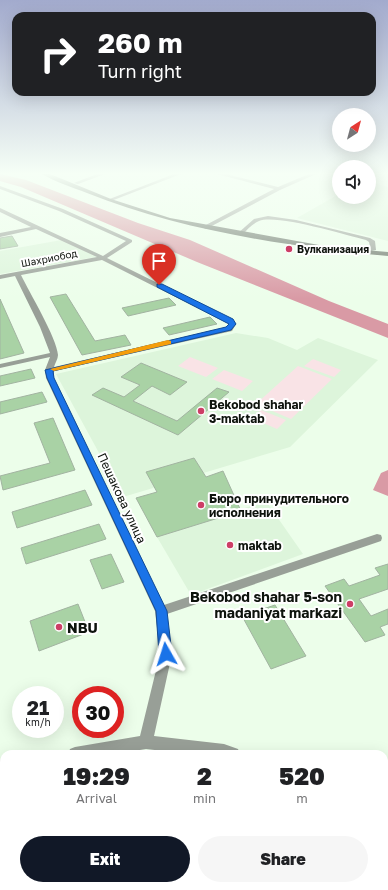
<!DOCTYPE html>
<html lang="en">
<head>
<meta charset="utf-8">
<style>
	:root { --surface:#fff; --page:#f6f6f6; --text:#202124; --muted:#757577; --accent:#111827 }
	body { margin:0; font-family:"Golos Text",sans-serif; background:var(--page); color:var(--text); height:100vh; display:flex; flex-direction:column; font-size:15px; white-space:nowrap }
	* { box-sizing:border-box; margin:0 }
	p { font-size:13px; color:var(--muted) }
	.icon { flex:none; width:22px; height:22px; fill:none; stroke:currentColor; stroke-width:2; stroke-linecap:round; stroke-linejoin:round }
	.map { position:relative; flex:1; overflow:hidden }
	.details { position:absolute; left:0px; top:750px; width:388px; height:140px; display:flex; flex-direction:column; background:var(--surface); border-radius:12px 12px 0 0; box-shadow:0 4px 16px #0002 }
	.details>* { flex:none }
	.banner { position:absolute; left:12px; top:12px; width:364px; height:84px; border-radius:12px; box-shadow:0 4px 16px #0002; background:#202124; color:#fff; overflow:hidden }
	.needle { width:26px; rotate:36deg }
	.buttons { position:absolute; left:332px; top:108px; display:grid; gap:8px }
	.buttons a { display:grid; place-items:center; width:44px; height:44px; border-radius:50%; background:var(--surface); box-shadow:0 4px 16px #0002; font-size:20px }
	.speed { position:absolute; left:12px; top:686px; display:flex; gap:8px; font-size:20px; font-weight:700; text-align:center }
	.speed>* { display:grid; place-content:center; width:52px; height:52px; border-radius:50%; background:var(--surface); box-shadow:0 4px 16px #0002; line-height:1 }
	.speed small { font-size:10px; font-weight:400 }
	.speed .limit { border:6px solid #d22; background:#fff; color:#111 }
	.pin { position:absolute; display:grid; place-items:center; width:34px; height:34px; color:#fff; margin:-41px -17px; border-radius:50% 50% 50% 0; rotate:-45deg; box-shadow:0 0 4px #0007 }
	.pin .icon { rotate:45deg }
	.me { position:absolute; width:44px; margin:-22px; rotate:354deg; stroke-linejoin:round; filter:drop-shadow(0 0 3px #0008) }
	.turn { display:flex; align-items:center; gap:14px; height:84px; padding:0 20px; font-size:18px }
	.turn .icon { width:52px; height:52px; stroke-width:2.5 }
	.turn b { display:block; font-size:28px; line-height:34px }
	.eta { display:flex; justify-content:space-evenly; align-items:center; height:68px; text-align:center }
	.eta b { font-size:24px; font-weight:800; line-height:28px }
	.primary-button { display:flex; gap:8px; margin-top:auto; padding:8px 20px }
	.primary-button a { flex:1; height:46px; border-radius:24px; background:var(--accent); color:#fff; font-size:16px; font-weight:800; line-height:46px; text-align:center }
	.primary-button a+a { background:var(--page); color:var(--text) }
	.map>svg:first-child { display:block }
	.built { fill:#ddf5db }
	.green { fill:#f9e3e6 }
	.water { fill:#d99aa5 }
	.building { fill:#a9d2a5; stroke:#a2b3a1 }
	.lines { fill:none; stroke-linecap:round; stroke-linejoin:round }
	.street { fill:#989f97; fill-rule:evenodd }
	.secondary { fill:#6a7569; fill-rule:evenodd }
	.route { fill:#1a73e8; stroke:#114b97 }
	.slow { fill:#f59e0b }
	.poi-dot { fill:#cd3e66; stroke:#fff; stroke-width:1.5 }
	.labels { text-anchor:middle; dominant-baseline:central; stroke-width:4; stroke-linejoin:round; paint-order:stroke }
	.far-poi-label { font-size:10px; font-weight:bold; fill:#0e130d; stroke:#fff; text-anchor:start }
	.far-street-label { font-size:10px; fill:#0e130d; stroke:#fff }
	.poi-label { font-size:12px; font-weight:bold; fill:#0e130d; stroke:#fff; text-anchor:start }
	.street-label { font-size:12px; fill:#0e130d; stroke:#fff }
	.near-poi-label { font-size:14px; font-weight:bold; fill:#0e130d; stroke:#fff; text-anchor:end }
</style>
</head>
<body>
<div class="map">
<svg width="388" height="890" viewBox="0 0 388 890">
	<rect width="100%" height="100%" fill="#ecfeea"/>
	<path class="built" d="M369,182L388,187V241L297,218L339,194V197H369Z
		M67,239L101,256L0,274V251Z
		M236,333L268,338L297,350L318,338L378,360L290,447L123,497L56,374Z
		M266,501L303,554L191,595L157,537Z"/>
	<path class="green" d="M190,357L218,368L206,377L178,366Z
		M313,359L341,370L334,377L304,366Z
		M298,366L332,379L291,419L256,404Z
		M224,370L253,381L242,391L212,379Z
		M261,410L286,420L277,429L252,418Z"/>
	<path class="water" d="M0,174L26,180L138,223L190,240L329,301L388,324V338L197,262L21,187L0,181Z
		M388,470V496L373,490L381,473Z"/>
	<path class="building" d="M12,236L18,246L0,249V238Z
		M66,294L95,341L125,335L131,345L82,355L50,297Z
		M169,298L176,305L128,316L122,308Z
		M0,299L24,353L0,359Z
		M210,317L217,324L169,335L163,328Z
		M141,363L187,382L170,395L152,386L133,401L177,421L217,388L229,392L178,435L92,395L103,388L124,397L140,385L121,377Z
		M31,369L35,378L0,386V376Z
		M42,392L47,402L0,414V402Z
		M53,418L75,470L3,490L0,476L50,463L34,423Z
		M194,458L206,477L223,471L241,511L157,537L136,498L157,492L146,472Z
		M85,490L92,505L17,528L12,512Z
		M99,524L106,539L26,564L21,548Z
		M111,554L124,582L102,589L90,560Z
		M388,564V589L359,599L371,616L388,609V624L380,627L385,635L365,642L325,586L344,579L349,586L380,575L375,568Z
		M78,604L89,632L39,651L30,621Z
		M275,605L306,656L271,669L242,616Z"/>
	<g class="lines">
		<path class="street" d="M97,174H105L78,184L74,183Z
			M174,174H181L111,201L107,200Z
			M217,174H226L278,187L309,174H316L280,190L206,229L204,228V226L274,189Z
			M0,186L63,209L132,240V242L107,258L232,320L236,324L232,331L54,371V378L164,605L377,534L381,535L382,538L381,541L167,614L172,654L154,736L224,744L238,749L240,754H189L146,749L116,754H68L70,749L75,747L140,736L160,654L155,611L46,378L45,370L50,357L0,368V364L50,353L40,327L15,276L0,279V275L97,257L36,229L0,237V233L31,227L0,212V208L103,256L126,241L59,211L0,189ZM102,260L229,324L227,327L54,367C55,363 58,359 58,355C57,338 29,292 21,275Z
			M268,216L296,220L370,238L375,241L376,250L371,251L369,242L366,240C345,235 277,214 259,221C252,224 247,230 242,235L237,234L254,219Z
			M4,759V773L0,774V760Z
			M384,806L388,808V824L384,822Z"/>
		<path class="secondary" d="M42,174H50L111,199L170,218L330,247L388,252V256C289,247 179,230 87,193C72,187 55,182 42,174Z"/>
	</g>
	<linearGradient id="sky" x2="0" y2="1"><stop stop-color="#a2aacd"/><stop offset="0.58" stop-color="#f6fff6"/><stop offset="1" stop-color="#f6fff6" stop-opacity="0"/></linearGradient>
	<rect width="388" height="299" fill="url(#sky)"/>
	<path class="route" d="M157,284H162L233,319L236,324L231,330L53,371L54,378L167,611L172,654L170,658L166,660L161,658L159,654L156,611L47,378L45,370L226,327L229,324L157,287Z"/>
	<path class="slow" d="M168,340L171,341V344L54,371L50,369Z"/>
	<g class="poi-dot">
		<circle cx="289" cy="249" r="4"/>
		<circle cx="201" cy="411" r="4"/>
		<circle cx="201" cy="505" r="4"/>
		<circle cx="230" cy="545" r="4"/>
		<circle cx="350" cy="604" r="4"/>
		<circle cx="59" cy="627" r="4"/>
	</g>
	<g class="labels">
		<g class="far-poi-label">
			<text x="297" y="249">Вулканизация</text>
		</g>
		<g class="far-street-label">
			<text transform="translate(49 258) rotate(-11)">Шахриобод</text>
		</g>
		<g class="poi-label">
			<text x="209" y="404">Bekobod shahar<tspan x="209" dy="14">3-maktab</tspan></text>
			<text x="209" y="498">Бюро принудительного<tspan x="209" dy="14">исполнения</tspan></text>
			<text x="238" y="545">maktab</text>
		</g>
		<g class="street-label">
			<text transform="translate(122 498) rotate(65)">Пешакова улица</text>
		</g>
		<g class="near-poi-label">
			<text x="342" y="596">Bekobod shahar 5-son<tspan x="342" dy="16">madaniyat markazi</tspan></text>
			<text x="67" y="627" text-anchor="start">NBU</text>
		</g>
	</g>
</svg>
<div class="buttons">
<a><svg class="needle" viewBox="-14 -14 28 28"><path d="M0-13l5 13h-10z" fill="#e53935"/><path d="M0 13l5-13h-10z" fill="#757577"/></svg></a>
<a><svg class="icon" aria-label="sound" viewBox="0 0 24 24"><path d="M4 9h4l5-4v14l-5-4H4zM17 9q2 3 0 6"/></svg></a>
</div>
<div class="speed"><div>21<small>km/h</small></div><div class="limit">30</div></div>
<div class="pin" style="left:159px;top:285px;background:#d93025"><svg class="icon" aria-label="arrive" viewBox="0 0 24 24"><path d="M6 21V4h12l-3 4 3 4H6"/></svg></div>
<svg class="me" style="left:166px;top:654px" viewBox="-20 -20 40 40"><path d="M0-17L14 15 0 8-14 15z" fill="#1a73e8" stroke="#fff" stroke-width="4"/></svg>
<div class="banner">
<div class="turn"><svg class="icon" aria-label="right" viewBox="0 0 24 24"><path d="M7 20v-9h11M14 6l5 5-5 5"/></svg><div><b>260 m</b>Turn right</div></div>
</div>
<section class="details">
<div class="eta">
<div><b>19:29</b><p>Arrival</p></div>
<div><b>2</b><p>min</p></div>
<div><b>520</b><p>m</p></div>
</div>
<div class="primary-button"><a>Exit</a><a>Share</a></div>
</section>
</div>
</body>
</html>
